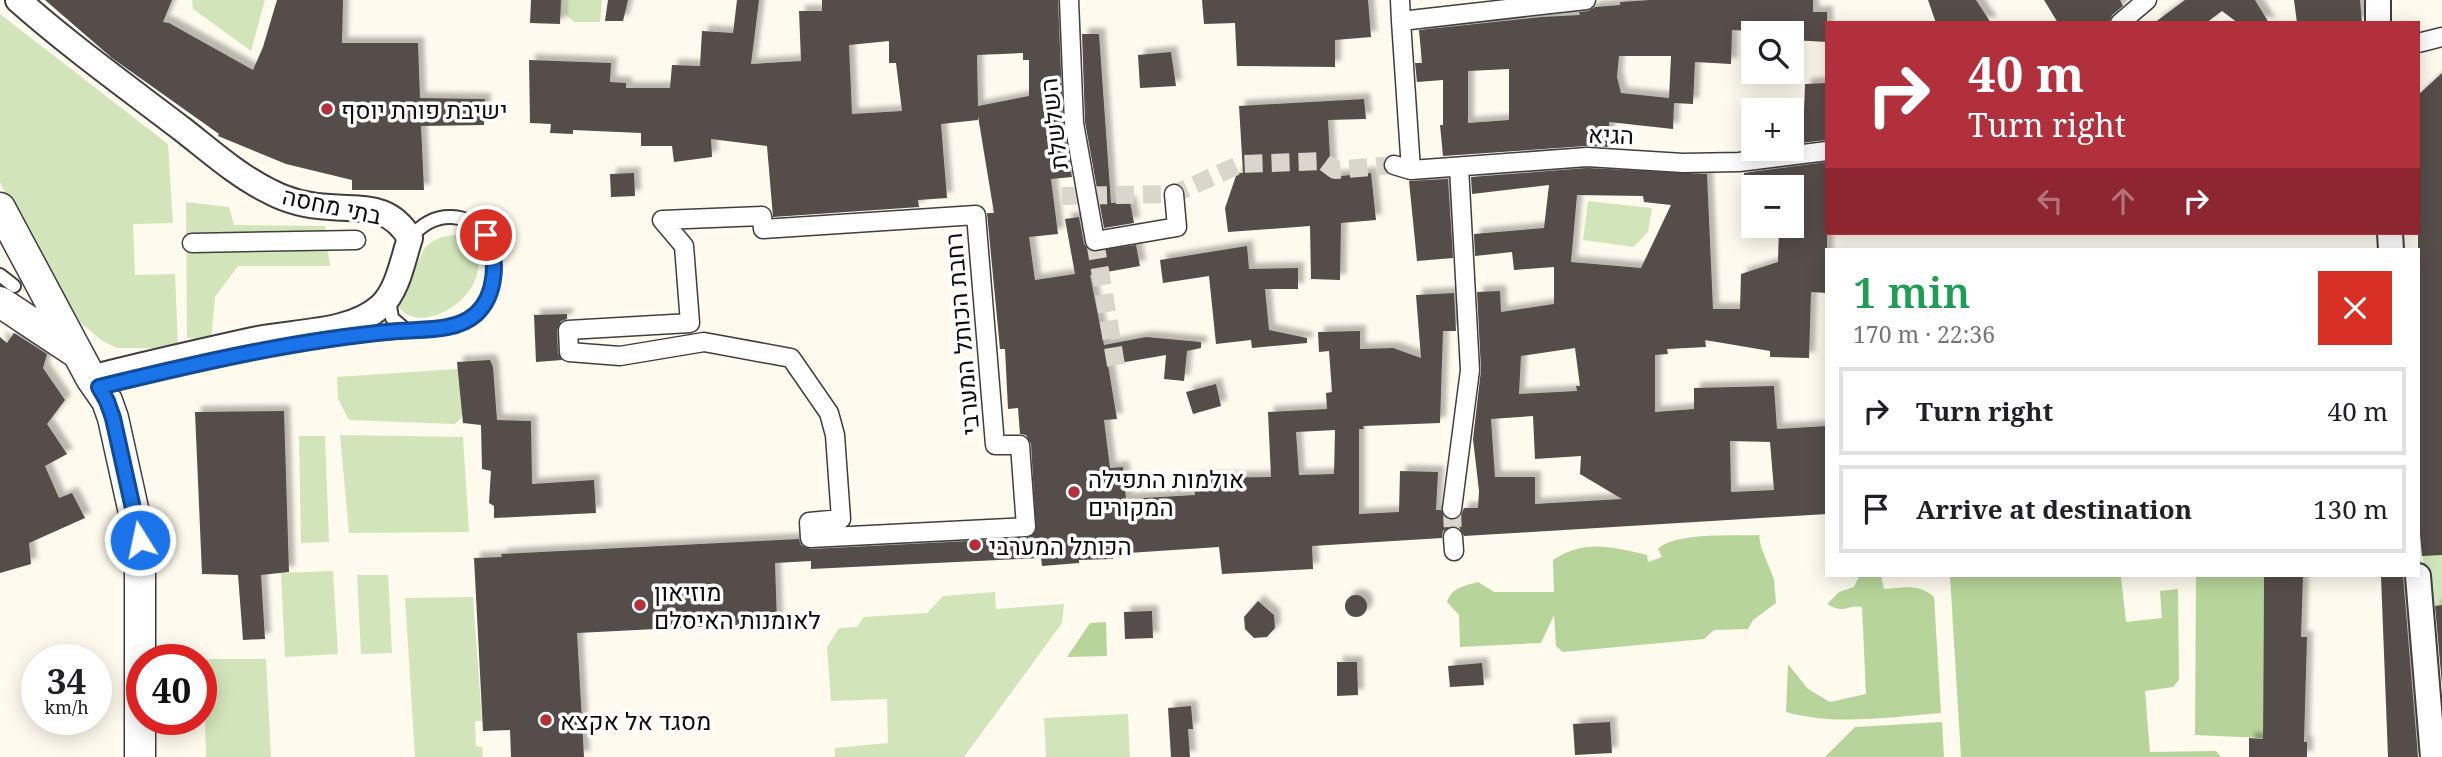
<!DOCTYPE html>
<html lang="en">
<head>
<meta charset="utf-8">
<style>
	:root { --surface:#fff; --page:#f6f6f6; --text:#202124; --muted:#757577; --line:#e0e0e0 }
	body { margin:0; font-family:"Noto Serif",Heebo,serif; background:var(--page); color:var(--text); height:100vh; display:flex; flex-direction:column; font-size:26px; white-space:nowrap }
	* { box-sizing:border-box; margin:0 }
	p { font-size:23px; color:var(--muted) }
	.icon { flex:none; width:38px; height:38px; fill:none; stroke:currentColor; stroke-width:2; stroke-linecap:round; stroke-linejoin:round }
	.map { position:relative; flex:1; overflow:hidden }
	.sheet { position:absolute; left:1825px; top:248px; width:595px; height:329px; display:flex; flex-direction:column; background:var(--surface); border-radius:0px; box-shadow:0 4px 18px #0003 }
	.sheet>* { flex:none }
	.guide { position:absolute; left:1825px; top:21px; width:595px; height:214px; border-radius:0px; box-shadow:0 4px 18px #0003; background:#b1303c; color:#fff; overflow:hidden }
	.fabs { position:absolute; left:1741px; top:21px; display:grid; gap:14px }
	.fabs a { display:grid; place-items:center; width:63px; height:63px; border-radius:0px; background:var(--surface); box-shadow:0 4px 18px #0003; font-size:35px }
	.speed { position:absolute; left:21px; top:644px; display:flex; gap:14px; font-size:35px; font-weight:700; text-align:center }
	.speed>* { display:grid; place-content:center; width:91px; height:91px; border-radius:50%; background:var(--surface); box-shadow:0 4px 18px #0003; line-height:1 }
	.speed small { font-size:18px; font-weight:400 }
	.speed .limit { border:10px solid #d22; background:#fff; color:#111 }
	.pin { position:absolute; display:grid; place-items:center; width:60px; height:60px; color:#fff; margin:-30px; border:4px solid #fff; border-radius:50%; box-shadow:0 2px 7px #0007 }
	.me { position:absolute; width:77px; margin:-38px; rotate:350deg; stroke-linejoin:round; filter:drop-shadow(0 0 5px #0008) }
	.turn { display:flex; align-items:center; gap:24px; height:147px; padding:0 28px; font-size:32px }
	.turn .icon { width:91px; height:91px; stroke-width:2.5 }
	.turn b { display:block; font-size:49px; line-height:60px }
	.lanes { display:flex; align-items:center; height:66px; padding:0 28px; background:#0003; justify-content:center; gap:35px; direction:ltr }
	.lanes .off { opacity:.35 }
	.round { display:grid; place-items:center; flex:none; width:74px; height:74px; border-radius:0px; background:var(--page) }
	.summary { display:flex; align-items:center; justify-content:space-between; height:119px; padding:0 28px }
	h1 { font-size:42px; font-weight:600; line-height:52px; color:#1e9e55 }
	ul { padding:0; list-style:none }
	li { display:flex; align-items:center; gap:21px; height:88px; margin:0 14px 10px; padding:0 14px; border:4px solid var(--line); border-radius:0px }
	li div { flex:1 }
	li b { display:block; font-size:26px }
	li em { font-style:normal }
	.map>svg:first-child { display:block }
	.green { fill:#d2e5ba }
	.forest { fill:#b7d59a }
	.building { fill:#544d4a; fill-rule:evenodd; filter:url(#shadow) }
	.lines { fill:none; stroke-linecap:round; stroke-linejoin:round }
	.pedestrian-tunnel { stroke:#dad6cb; stroke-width:18; stroke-dasharray:18 9; stroke-linecap:butt }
	.service-casing { stroke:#3f3f3f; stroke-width:16 }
	.pedestrian-casing { stroke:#3f3f3f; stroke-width:21 }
	.minor-casing { stroke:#3f3f3f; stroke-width:28 }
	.tertiary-casing { stroke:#3f3f3f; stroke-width:33 }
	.service { stroke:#fff; stroke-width:12 }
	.pedestrian { stroke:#fff; stroke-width:18 }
	.minor { stroke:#fff; stroke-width:24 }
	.tertiary { stroke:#fff; stroke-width:30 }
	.route-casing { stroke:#114b97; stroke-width:18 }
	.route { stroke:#1a73e8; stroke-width:12 }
	.poi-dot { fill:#b1303c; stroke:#fff; stroke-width:2.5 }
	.labels { text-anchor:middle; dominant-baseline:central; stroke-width:7; stroke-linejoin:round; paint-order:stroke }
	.poi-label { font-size:24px; fill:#0c0c0c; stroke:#fff; text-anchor:start }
	.street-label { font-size:24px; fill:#0c0c0c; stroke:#fff }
</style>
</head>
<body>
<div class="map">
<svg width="2442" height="757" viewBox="0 0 2442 757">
	<defs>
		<filter id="shadow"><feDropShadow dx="6" dy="-6" stdDeviation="2" flood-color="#0004"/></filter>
	</defs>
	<rect width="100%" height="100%" fill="#fefaed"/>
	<path class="green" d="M192,0H265L251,51L193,9Z
		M566,0H602L600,22H574L565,14Z
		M0,14L168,144L173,223L133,224L135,275L175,274L178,348H117L101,340L81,323L17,221L0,182Z
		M1588,201L1652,208L1648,232L1634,247L1583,240Z
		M186,202L229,207L234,225L325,226L330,266H238L215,297L211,341L187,338Z
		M455,235C460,236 467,238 471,241C477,246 478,254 478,261C483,299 420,338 398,306L424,249C433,239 442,236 455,235Z
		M486,367L461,418L455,424L349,420L338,399L337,377Z
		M340,435L463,437L469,532L349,533Z
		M299,436H325L329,542L301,543Z
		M2442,504V605L2428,608L2418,506Z
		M333,571L338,654L285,657L281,573Z
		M357,575H388L392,653L361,654Z
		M995,592L996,609L1064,604L1062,623L964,757H835V748L888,743L887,699L831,701L827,647L839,628L857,627L864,617L927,613L943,596Z
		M473,597L482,721H475L476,746L482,747L483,757H415L405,598Z
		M203,659H266L271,757H206Z
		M1128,714L1130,757H1046L1044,718Z"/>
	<path class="forest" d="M1759,535L1761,547L1774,579L1776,603L1753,620L1748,629L1714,630L1704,639L1563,652L1556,646L1554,615L1541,643L1460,647L1459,615L1447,602C1452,587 1464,586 1478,582L1494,592H1554L1553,560C1585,539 1612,547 1647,555L1648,562L1662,557L1658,549C1674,532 1735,536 1759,535Z
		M1859,576H1881L1884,589C1903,588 1919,583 1934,597L1941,713C1891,717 1835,726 1786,712L1788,664L1808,689L1830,702L1866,694L1862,607C1846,604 1846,615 1827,604L1839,592L1854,587Z
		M1950,576H2121L2126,622L2162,618L2160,591L2178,589L2179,680L2173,687L2145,691L2150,752L2216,751L2221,757H1961Z
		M2196,576H2264L2263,738L2195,735Z
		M1106,622L1107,656L1067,657L1090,623Z
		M1942,722L1944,757H1825L1855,727Z"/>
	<path class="building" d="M45,0H172L163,22L169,23L253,70L263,47L277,0H343L342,43H418L420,98L485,99L484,125L421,126L424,190H352V180L286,164L218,136L219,134L112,58Z
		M531,0H561L560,24L530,23Z
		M608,0H628L623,21H605Z
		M737,0H759L751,64L801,61L799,11H822V0H1058L1063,123L1072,177L1051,179L1058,234L1029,237L1035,280L1075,274L1065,219L1079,217L1084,244L1090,251L1136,245L1140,266L1090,275L1104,345L1146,337L1201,342V348L1187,351L1184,381L1164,379L1166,355L1108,365L1117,419L1104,420L1110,468L1123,467L1126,499L1195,495L1194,478L1271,477L1268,412L1327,409L1326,393L1332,392L1329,351L1319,352L1318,332L1360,331V349L1393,348L1421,358L1416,295L1454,293L1456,331H1443L1440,423L1363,426L1364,429H1359V514L1399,512L1400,471L1438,472L1436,510H1441L1446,518L1457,519L1461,515L1464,508H1478L1479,491L1473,439L1481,370L1477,292L1500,291L1501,312L1554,304V267L1514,270L1512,252L1475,256L1474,234L1544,228L1549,185L1472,194L1471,177L1587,168L1707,174L1713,309H1740L1741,274L1778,262L1779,226H1792V187H1744V173L1827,162V293L1811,292L1809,358L1770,357V351L1705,340L1706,347L1667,349L1668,354L1655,355V412L1694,409V388L1774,386L1777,429L1827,426V514L1464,536L1459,527L1452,526L1443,531L1442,538L1312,546L1313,569L1222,574L1219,547L1113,554V559L1079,560V563L1042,566L1041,558L811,569V561L775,563L777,623L577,633L584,757H511L510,730L483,731L474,558L502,557L501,554L799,539L801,545L811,549L1027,538L1036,531L1031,444L1026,435L1020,434L1018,408L1008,409L1005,349H1000L987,213H994L978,116V120L941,124L947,198L918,200L919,207L773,217L767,146L711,139L712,157L674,162L672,146H641V133L573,130V134L550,133L551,124L530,123L529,60L611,63L610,82L626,83V88H670L672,65L700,66L702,31L733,33ZM889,41V63H896L902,111L852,114L849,45ZM1023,53V60H1029V96L978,106L977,55ZM1577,195L1643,196L1644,202L1671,205L1641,268L1571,262ZM1575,348L1580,386H1576L1577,391L1519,394L1521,356ZM1533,416L1535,459L1581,456L1580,474L1622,499L1535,504V477H1495L1491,419ZM1335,430L1334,474L1299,475L1296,432ZM1730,441L1770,442L1774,490L1731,492Z
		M1202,0H1368L1371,37L1335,40V67L1237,66L1235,23L1204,24Z
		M1650,0H1813V12H1827V42L1792,40V33L1732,30L1731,64L1695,62L1693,104L1674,103L1673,129L1609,122L1610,147L1586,146L1443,156L1440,125H1443V80L1417,82L1415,63H1422L1419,30L1541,17L1580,15L1579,12L1588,11L1595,7L1620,5V2ZM1619,56H1671L1669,98L1621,93L1617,77ZM1509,69V120L1468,123V71Z
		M1928,0H1976L1991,23H1936Z
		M2044,0H2120L2123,6L2112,15L2109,23H2058Z
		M2185,0H2255L2269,23H2238L2222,11L2206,23H2154Z
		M2294,0H2360L2362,23H2297Z
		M1082,34H1099L1111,203L1130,202L1134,223L1104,228L1085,122Z
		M1171,52L1176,86L1140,88L1138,55Z
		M2442,73V555L2422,556L2418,514V95Z
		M1827,83V140L1792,144V112H1804L1805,84Z
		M1364,99L1366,119L1328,120L1331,177L1371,173L1376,220L1341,223L1340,280L1311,279L1310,226L1228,232L1225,208L1237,173H1243L1239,106Z
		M634,173L635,196L611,197L610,174Z
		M1448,179L1453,258L1417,261L1409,181Z
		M1247,246L1249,269L1298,268V289H1265L1269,330L1307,338V343L1252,348L1251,340L1216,344L1209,276L1163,283L1160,260Z
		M567,314V319L561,321L557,330L558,353L562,360L536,362L534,315Z
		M14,333L47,354L43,368L65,400L47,424L67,454L45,466L59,498L72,493L85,518L29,543L31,564L0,573V337L7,343Z
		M490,360L493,367L497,420L531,421L532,484L594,480L596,513L494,518V506L489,503L491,471L482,469L481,425L463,423L457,362Z
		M1216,384L1221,406L1193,414L1186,392Z
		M284,411L289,572L261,575L265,639L243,640L238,575L202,574L195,412Z
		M2264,576H2303L2301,637H2307L2304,742H2307V757H2249V738L2263,739Z
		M2381,576H2403L2418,757H2388Z
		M1345 606a11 11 0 1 1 22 0a11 11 0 1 1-22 0Z
		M1258,601L1274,615L1275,628L1267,637L1254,638L1245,629L1244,617Z
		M2442,605V685L2435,606Z
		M1152,611L1153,638L1125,639L1124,612Z
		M1337,662H1357L1358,695L1337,696Z
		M1482,663L1484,685L1450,687L1448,666Z
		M1191,706L1193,729H1188L1190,757H1171L1168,708Z
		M1610,722L1612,753L1575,755L1573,724Z"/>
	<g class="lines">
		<path class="pedestrian-tunnel" d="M1062,196L1174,194L1241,164L1323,161L1335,170L1394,165
			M1095,241L1117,371
			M1452,509L1453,537"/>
		<g class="service-casing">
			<path id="service" d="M0,275L14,286
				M389,300L392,318L407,331
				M336,338C359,335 382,333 405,331C423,329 442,330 459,324C506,307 508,220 452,217C434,216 421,225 410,238"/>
		</g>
		<g class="pedestrian-casing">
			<path id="pedestrian" d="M1069,0L1074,123L1095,241L1177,227L1174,194
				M1400,0L1401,21
				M2120,23L2147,0
				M2418,43L2442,37
				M1394,165L1411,170L1587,157L1683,163L1739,162L1827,151
				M1411,170L1401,21L1586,0
				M976,215L995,445H1020L1026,527L810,538L809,522L841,519L835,435L829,413L791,358L704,342L620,356L569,352L568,330L690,323L684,246L662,220L762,216L763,229Z
				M192,243L356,240
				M1452,509L1470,370L1459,167
				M1453,537L1454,551"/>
		</g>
		<g class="minor-casing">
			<path id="minor" d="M18,0C70,46 127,87 182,129C209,150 238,176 269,191C287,201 310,206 330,207C365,210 389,204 410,238C403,259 398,290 381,306C351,334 293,331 253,340C199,352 145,364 91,378
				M2378,0V23
				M2390,233L2391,250
				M2418,576L2433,757"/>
		</g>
		<g class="tertiary-casing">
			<path id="tertiary" d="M0,208L91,378L107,401L113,418L140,540V757
				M0,302L77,353"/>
		</g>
		<use href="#service" class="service"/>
		<use href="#pedestrian" class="pedestrian"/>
		<use href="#minor" class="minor"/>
		<use href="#tertiary" class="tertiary"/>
	</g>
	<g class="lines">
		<g class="route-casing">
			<path id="route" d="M140,540L113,418L107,401L99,387C198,363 296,340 398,331C423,329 456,332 476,314C496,296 499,258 486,235"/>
		</g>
		<use href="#route" class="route"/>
	</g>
	<g class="poi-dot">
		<circle cx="327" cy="109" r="7"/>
		<circle cx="1074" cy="492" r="7"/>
		<circle cx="975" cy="545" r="7"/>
		<circle cx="640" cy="605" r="7"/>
		<circle cx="546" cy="720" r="7"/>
	</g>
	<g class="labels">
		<g class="poi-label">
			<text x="341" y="109">ישיבת פורת יוסף</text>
			<text x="1088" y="478">אולמות התפילה<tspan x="1088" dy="28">המקורים</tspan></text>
			<text x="989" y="545">הכותל המערבי</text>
			<text x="654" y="591">מוזיאון<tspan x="654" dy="28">לאומנות האיסלם</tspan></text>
			<text x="560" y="720">מסגד אל אקצא</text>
		</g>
		<g class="street-label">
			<text transform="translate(1053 124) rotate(-97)">השלשלת</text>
			<text transform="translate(1611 134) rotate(2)">הגיא</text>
			<text transform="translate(332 205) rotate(12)">בתי מחסה</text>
			<text transform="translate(961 334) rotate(-95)">רחבת הכותל המערבי</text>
		</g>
	</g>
</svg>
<div class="fabs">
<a><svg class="icon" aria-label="search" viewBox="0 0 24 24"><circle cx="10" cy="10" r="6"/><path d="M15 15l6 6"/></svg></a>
<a>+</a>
<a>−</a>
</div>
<div class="speed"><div>34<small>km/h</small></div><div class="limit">40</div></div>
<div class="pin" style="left:486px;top:235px;background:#d93025"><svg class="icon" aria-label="arrive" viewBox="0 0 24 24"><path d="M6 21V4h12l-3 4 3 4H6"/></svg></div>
<svg class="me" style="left:140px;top:540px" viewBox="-20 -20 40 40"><circle r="17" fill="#1a73e8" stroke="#fff" stroke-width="3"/><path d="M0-11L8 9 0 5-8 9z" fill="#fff"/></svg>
<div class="guide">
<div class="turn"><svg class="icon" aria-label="right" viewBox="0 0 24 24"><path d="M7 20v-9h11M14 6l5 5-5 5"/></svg><div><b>40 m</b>Turn right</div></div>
<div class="lanes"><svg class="icon off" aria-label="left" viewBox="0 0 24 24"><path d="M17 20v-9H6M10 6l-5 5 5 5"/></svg><svg class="icon off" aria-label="ahead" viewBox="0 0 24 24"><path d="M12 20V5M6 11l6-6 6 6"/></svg><svg class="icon" aria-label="right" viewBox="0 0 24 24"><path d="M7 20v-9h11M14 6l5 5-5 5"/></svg></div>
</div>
<section class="sheet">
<div class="summary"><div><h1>1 min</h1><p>170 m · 22:36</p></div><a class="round" style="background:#d93025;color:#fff"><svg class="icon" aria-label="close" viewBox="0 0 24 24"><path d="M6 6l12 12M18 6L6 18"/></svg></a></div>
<ul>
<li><svg class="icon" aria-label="right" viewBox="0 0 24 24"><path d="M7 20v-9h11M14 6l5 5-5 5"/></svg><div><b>Turn right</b></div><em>40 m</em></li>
<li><svg class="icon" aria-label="arrive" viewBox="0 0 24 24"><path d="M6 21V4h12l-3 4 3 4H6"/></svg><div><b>Arrive at destination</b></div><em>130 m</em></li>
</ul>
</section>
</div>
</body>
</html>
